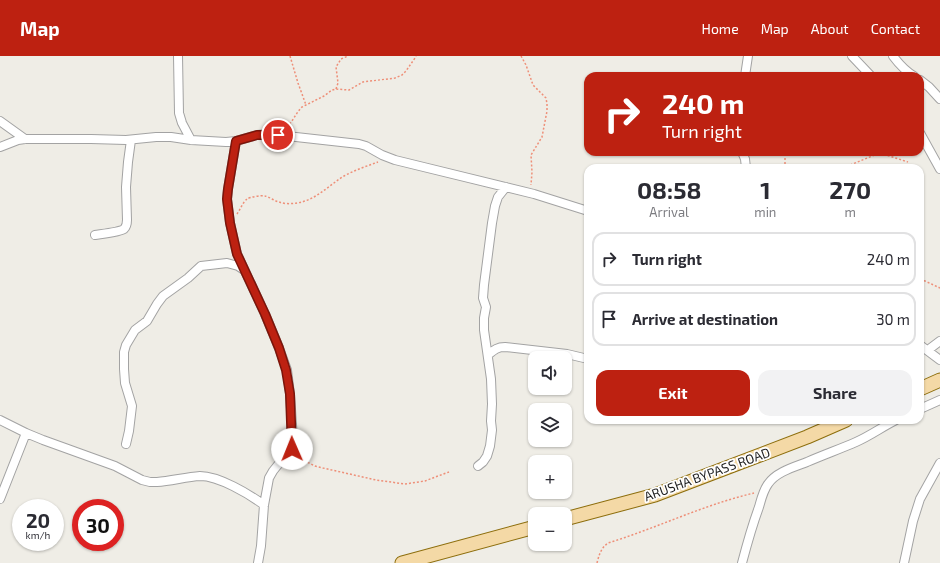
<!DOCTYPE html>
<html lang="en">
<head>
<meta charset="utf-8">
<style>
	:root { --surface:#fff; --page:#f2f2f3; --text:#2b2b33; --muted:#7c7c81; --line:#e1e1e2; --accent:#bd2111 }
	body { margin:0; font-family:"Exo 2",sans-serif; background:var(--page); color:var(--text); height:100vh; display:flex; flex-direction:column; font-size:15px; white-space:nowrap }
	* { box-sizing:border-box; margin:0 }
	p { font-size:13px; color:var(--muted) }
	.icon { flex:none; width:22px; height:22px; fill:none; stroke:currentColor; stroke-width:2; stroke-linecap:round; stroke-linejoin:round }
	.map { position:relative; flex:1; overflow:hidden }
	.drawer { position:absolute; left:584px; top:108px; width:340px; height:260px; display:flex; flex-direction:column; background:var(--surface); border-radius:12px; box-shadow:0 1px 3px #0004 }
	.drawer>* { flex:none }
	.top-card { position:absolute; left:584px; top:16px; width:340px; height:84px; border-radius:12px; box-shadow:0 1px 3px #0004; background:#bd2111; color:#fff; overflow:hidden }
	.fabs { position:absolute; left:528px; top:295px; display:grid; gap:8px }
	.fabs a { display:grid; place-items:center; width:44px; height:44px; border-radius:8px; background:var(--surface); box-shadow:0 1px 3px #0004; font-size:20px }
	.speed { position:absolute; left:12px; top:443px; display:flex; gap:8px; font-size:20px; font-weight:700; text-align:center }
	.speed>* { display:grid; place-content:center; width:52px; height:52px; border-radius:50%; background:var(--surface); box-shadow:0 1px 3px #0004; line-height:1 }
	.speed small { font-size:10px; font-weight:400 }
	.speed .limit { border:6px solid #d22; background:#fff; color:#111 }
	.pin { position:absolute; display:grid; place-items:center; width:34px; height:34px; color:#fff; margin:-17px; border:2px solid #fff; border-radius:50%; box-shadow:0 1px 4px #0007 }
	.me { position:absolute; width:44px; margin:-22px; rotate:359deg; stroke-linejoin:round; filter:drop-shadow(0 0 3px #0008) }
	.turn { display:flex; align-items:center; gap:14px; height:84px; padding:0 12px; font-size:18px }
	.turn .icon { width:52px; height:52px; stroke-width:2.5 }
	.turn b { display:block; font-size:28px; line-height:34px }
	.eta { display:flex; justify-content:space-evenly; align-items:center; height:68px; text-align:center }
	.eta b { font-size:24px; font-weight:700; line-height:28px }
	.action { display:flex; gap:8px; margin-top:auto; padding:8px 12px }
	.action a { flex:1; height:46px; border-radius:12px; background:var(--accent); color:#fff; font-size:16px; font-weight:700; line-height:46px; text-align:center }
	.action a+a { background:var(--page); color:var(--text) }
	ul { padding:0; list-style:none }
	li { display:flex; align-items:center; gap:12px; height:54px; margin:0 8px 6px; padding:0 4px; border:2px solid var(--line); border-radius:12px }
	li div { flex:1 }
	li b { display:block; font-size:15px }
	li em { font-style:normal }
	header { display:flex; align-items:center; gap:24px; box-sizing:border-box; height:56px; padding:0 20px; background:var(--accent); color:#fff }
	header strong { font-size:19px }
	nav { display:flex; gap:22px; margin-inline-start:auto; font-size:14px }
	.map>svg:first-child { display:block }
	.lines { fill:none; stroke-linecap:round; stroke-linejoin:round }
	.street-casing { stroke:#a3a3a3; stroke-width:10 }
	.primary-casing { stroke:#8d6e0d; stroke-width:15 }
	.path { stroke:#ee8f78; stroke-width:1.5; stroke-dasharray:2 2; stroke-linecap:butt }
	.street { stroke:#fff; stroke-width:8 }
	.primary { stroke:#f4d9a6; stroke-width:13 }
	.route-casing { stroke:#7b150b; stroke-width:10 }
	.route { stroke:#bd2111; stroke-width:7 }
	.labels { text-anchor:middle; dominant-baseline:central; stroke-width:3.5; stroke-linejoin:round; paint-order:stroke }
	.street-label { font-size:13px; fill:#1f1f1f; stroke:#fff }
</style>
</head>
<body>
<header>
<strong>Map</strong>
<nav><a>Home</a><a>Map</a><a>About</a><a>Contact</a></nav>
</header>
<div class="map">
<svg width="940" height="507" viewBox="0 0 940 507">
	<rect width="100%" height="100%" fill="#efede6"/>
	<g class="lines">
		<g class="street-casing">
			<path id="street" d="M178,0L179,57L182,67L191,84
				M852,0L871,20
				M893,0C899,8 905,15 914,20
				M745,20L748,0
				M920,24L929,31L940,43
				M0,65L25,83
				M920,77L940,113
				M236,85L228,133L227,143L230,167L237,198L265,258L279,292L287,314L290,338L292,368L293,386L292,393L291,397L281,405L273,415L269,422L264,449L261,490L258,507
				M0,91L18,84L25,83H91L126,84L156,81H171L191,84L226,86L236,85L257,79L268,78L278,79L359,88L366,90L382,99L395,104L534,138L588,155
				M742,96L745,103L746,112
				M95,179C101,178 120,176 124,173C126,171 127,167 127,164L126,131L128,106L131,84
				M920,289L940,304
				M928,294L940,285
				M488,299C494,294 497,291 505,291L567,298L588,303
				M920,353L940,344
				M0,364L26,377L43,384L115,410L142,424L150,426H157C171,425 186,421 200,420C219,420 249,438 264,449
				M126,388L129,375L132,350L125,327L124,313V296L126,289L135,274L147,265L157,248L163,240L188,222L201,210L227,207L238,210L244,214
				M478,410L483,406L487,400L490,390L492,374L491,365L492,348L491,323L484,274V262L486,251L483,242L484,229L492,167L495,150L498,141L506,131
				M0,443L26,377
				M742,507C747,488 752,470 759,451C761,444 763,435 768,428C776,416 794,411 807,406C823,399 840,393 856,386C870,380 882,371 896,364
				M904,507L913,465L920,443L940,407"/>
		</g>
		<g class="primary-casing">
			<path id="primary" d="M920,333L940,324
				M565,463L655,439L807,381L846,364
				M402,507L535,471"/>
		</g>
		<path class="path" d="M290,0L298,27L306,49
			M521,0L526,9L533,29L546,42L547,48V55L542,81L531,99L532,116L531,129
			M336,33L338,27L336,11L341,3L348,0
			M287,71C293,65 296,57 302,51L324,40L332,34L336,33L349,34L363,26L395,22L402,19L406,15L415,2L416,0
			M755,110C762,112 770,110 777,112
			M785,112V96
			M843,112L877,98L880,97L908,106
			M237,158C240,154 243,146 247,143C250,141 262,139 265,140C270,141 274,145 279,146C284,148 291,148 297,147C316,144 328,130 344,120C355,114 367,110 378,106
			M920,224L925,225L940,232
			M297,401L315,410L323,412L376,424L405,428L425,425L438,420L449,416
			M597,507C599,499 601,492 608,487C657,472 703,449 754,437"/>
		<use href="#street" class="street"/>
		<use href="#primary" class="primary"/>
	</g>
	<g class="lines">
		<g class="route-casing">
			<path id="route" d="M278,79H257L236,85L228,133L227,143L230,167L237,198L265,258L279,292L286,314L290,338L292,393"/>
		</g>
		<use href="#route" class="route"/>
	</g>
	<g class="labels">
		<g class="street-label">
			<text transform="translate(707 418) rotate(-20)">ARUSHA BYPASS ROAD</text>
		</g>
	</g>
</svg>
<div class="fabs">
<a><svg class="icon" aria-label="sound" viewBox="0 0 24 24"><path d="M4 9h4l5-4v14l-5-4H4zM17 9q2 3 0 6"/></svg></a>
<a><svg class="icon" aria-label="layers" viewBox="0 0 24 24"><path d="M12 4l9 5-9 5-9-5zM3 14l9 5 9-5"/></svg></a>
<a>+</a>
<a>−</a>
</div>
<div class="speed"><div>20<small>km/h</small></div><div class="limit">30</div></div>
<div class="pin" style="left:278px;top:79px;background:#d93025"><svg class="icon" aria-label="arrive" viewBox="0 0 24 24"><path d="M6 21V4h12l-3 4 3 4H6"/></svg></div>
<svg class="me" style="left:292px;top:393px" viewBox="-20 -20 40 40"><circle r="19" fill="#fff"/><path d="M0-13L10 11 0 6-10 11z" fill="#bd2111"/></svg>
<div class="top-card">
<div class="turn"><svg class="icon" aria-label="right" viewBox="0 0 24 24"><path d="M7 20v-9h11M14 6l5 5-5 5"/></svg><div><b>240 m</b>Turn right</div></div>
</div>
<section class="drawer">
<div class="eta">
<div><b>08:58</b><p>Arrival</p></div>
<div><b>1</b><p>min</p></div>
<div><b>270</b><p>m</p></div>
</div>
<ul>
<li><svg class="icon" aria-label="right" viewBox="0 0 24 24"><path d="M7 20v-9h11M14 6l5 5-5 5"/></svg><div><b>Turn right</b></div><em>240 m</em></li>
<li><svg class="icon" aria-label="arrive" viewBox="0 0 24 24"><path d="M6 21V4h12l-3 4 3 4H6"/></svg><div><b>Arrive at destination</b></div><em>30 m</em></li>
</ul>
<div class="action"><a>Exit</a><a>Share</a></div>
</section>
</div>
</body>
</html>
